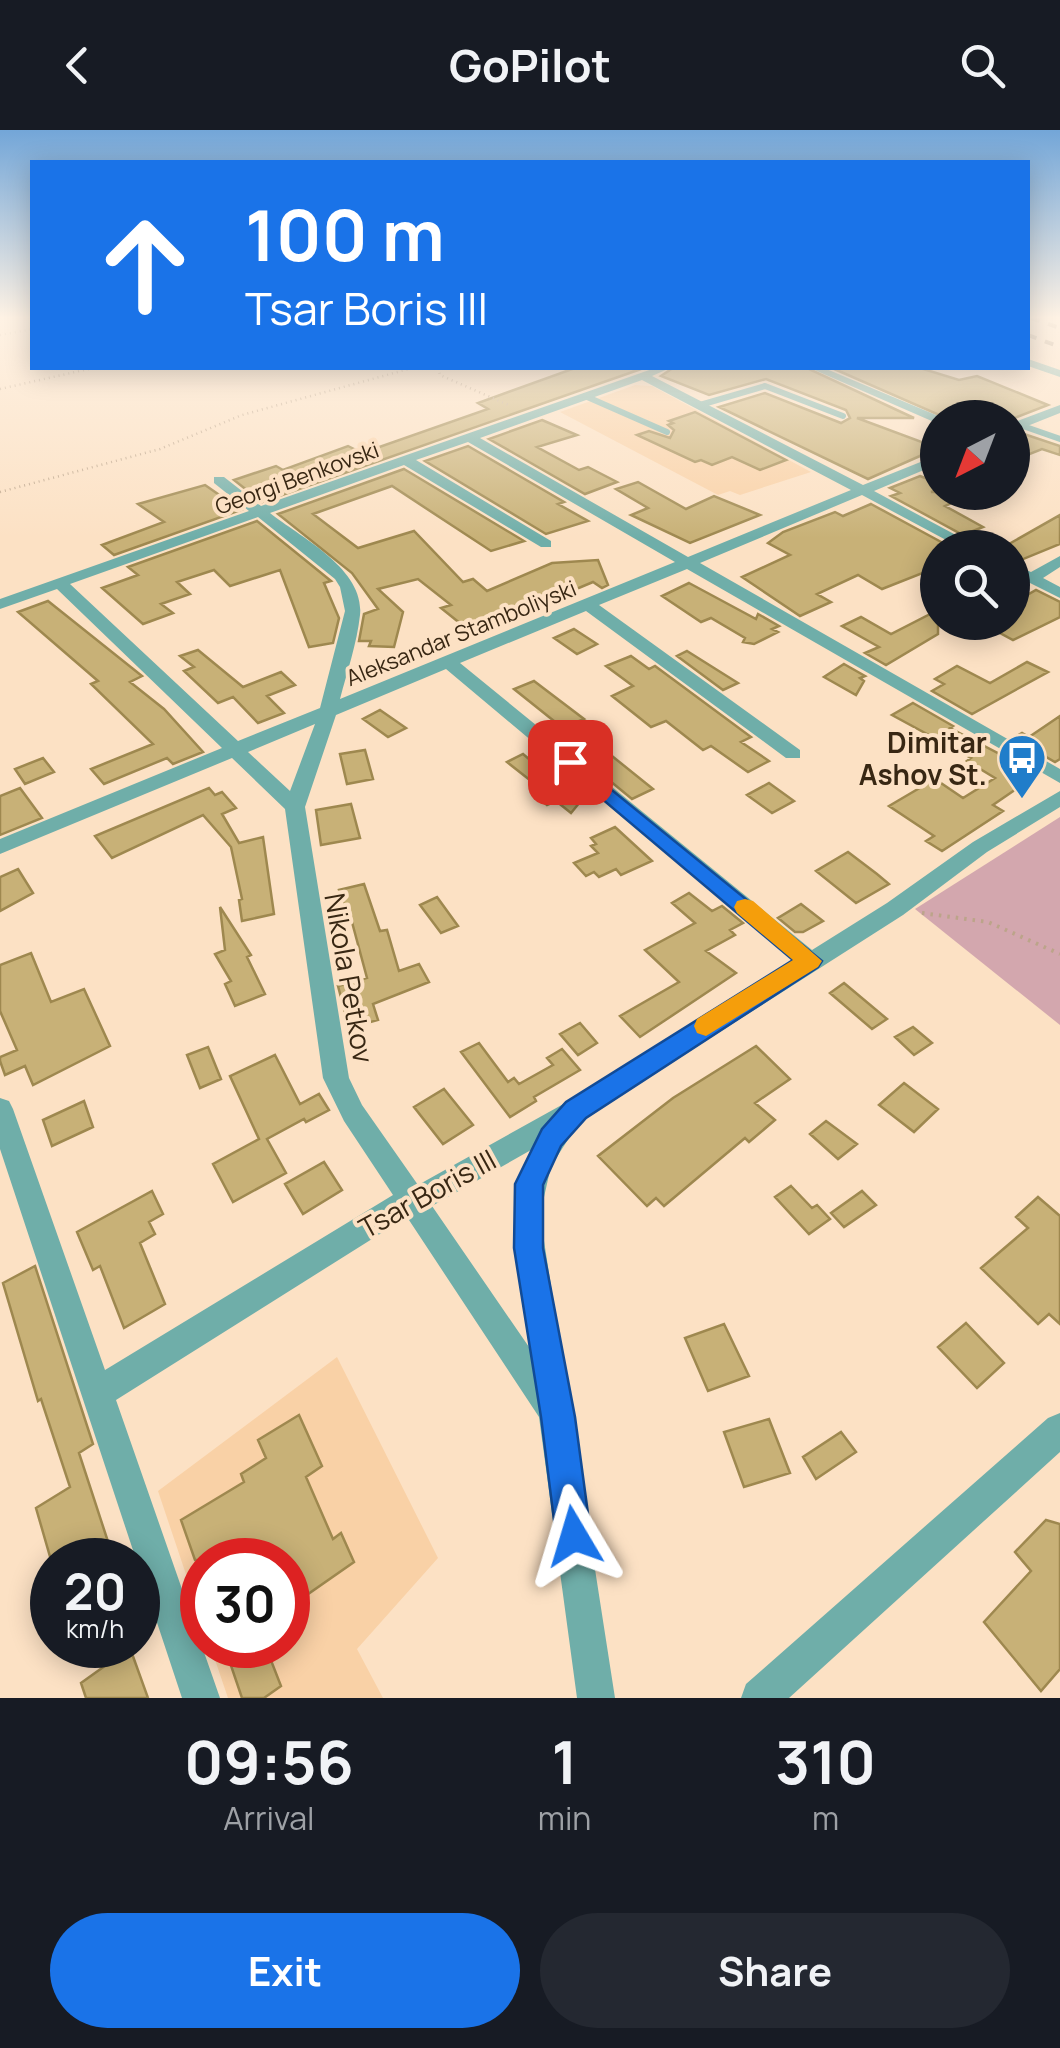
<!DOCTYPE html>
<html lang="en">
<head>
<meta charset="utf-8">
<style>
	:root { --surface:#171b24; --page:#242831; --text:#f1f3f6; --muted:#9ea1a6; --accent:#1a73e8 }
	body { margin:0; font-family:Manrope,sans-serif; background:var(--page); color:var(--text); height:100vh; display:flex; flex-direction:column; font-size:38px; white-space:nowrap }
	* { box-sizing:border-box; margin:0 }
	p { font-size:32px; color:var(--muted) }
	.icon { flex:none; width:55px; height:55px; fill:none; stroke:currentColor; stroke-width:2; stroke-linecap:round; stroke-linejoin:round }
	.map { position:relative; height:1568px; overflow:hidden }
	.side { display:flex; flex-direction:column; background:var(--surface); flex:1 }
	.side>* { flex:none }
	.guide { position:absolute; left:30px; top:30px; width:1000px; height:210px; border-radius:0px; box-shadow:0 5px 25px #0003; background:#1a73e8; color:#fff; overflow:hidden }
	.needle { width:65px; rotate:222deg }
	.controls { position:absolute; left:920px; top:270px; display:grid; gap:20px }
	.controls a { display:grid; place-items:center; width:110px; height:110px; border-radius:50%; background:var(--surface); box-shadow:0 5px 25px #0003; font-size:50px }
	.speed { position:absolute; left:30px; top:1408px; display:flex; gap:20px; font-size:50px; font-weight:700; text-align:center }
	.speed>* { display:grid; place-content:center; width:130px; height:130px; border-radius:50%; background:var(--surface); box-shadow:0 5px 25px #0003; line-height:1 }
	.speed small { font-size:25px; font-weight:400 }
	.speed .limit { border:15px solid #d22; background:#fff; color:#111 }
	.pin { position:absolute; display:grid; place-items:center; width:85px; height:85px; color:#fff; margin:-42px; border-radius:20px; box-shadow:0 5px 15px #0006 }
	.me { position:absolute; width:110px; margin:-55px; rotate:353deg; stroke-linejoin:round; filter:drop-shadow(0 0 8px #0008) }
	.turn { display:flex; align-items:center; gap:35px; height:210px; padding:0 50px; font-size:45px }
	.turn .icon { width:130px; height:130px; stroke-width:2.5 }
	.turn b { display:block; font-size:70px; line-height:85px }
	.eta { display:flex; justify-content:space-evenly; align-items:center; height:170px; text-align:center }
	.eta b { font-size:60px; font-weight:700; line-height:70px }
	.button { display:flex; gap:20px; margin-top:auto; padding:20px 50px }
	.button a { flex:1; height:115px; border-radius:60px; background:var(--accent); color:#fff; font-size:40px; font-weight:700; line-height:115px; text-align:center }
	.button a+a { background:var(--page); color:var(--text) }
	header { display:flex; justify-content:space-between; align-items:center; height:130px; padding:0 50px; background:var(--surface); font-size:45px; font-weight:700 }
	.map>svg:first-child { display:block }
	.built { fill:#f9d1a6 }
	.green { fill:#d3a7ae }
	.building { fill:#c8b177; stroke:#9e884f; stroke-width:2.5 }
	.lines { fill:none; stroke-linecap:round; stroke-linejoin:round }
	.path-far1 { stroke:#bca48a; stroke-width:2.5; stroke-dasharray:1 4; stroke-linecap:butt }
	.path { stroke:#bca48a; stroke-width:4; stroke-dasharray:2.5 6; stroke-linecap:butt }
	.lane { stroke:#6faea9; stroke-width:6 }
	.street { fill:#6faea9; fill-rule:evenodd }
	.rail { stroke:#8a755d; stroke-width:4; stroke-dasharray:9 9; stroke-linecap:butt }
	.route { fill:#1a73e8; stroke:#114b97; stroke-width:2.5 }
	.slow { fill:#f59e0b }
	.labels { text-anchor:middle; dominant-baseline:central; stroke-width:8; stroke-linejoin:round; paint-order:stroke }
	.far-street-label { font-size:22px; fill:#382713; stroke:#fce1c4 }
	.poi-label { font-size:28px; font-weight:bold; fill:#382713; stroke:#fce1c4; text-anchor:end }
	.street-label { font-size:28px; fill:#382713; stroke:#fce1c4 }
</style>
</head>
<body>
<header><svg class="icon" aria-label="back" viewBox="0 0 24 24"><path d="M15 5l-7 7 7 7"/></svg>GoPilot<svg class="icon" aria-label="search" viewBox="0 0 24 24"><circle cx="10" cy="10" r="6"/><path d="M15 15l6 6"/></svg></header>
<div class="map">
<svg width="1060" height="1568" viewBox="0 0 1060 1568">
	<rect width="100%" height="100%" fill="#fce1c4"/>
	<path class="built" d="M635,255L652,256L811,342L740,365L730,361L718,365L560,282Z
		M337,1227L438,1428L357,1519L383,1568H228L210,1515H288V1430H202V1492L158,1361Z"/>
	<path class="green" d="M1060,687V895L915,779Z"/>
	<path class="building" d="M575,238L641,239L262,372L234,350L276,336L283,340L348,316L360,322L368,321L488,279L478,273Z
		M673,238H807L914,288H857L938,318L868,349L719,277L765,263L841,293L850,288L846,280L766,249L709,265L661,246Z
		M832,238H920L959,250L977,246L1048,275L1012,289L946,288Z
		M695,282L786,330L760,340L732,327L712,335L701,330L695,332L637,305L649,301L670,308L674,300L668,295L673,293L669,291Z
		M542,290L577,305L537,317L579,340L588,337L617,352L585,364L489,309Z
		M1021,303L1060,316V325L1042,319L1012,331V305Z
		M468,316L564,372L558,374L588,391L546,404L425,331Z
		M404,339L524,411L491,421L392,356L313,384L358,418L414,401L463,452L473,449L487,461L552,433L598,430L608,455L602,458L593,452L488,496L482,492L466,498L441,478L451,475L418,449L378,459L403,482L394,517L369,516L371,511H359L364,484L378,479L352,443L278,384Z
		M920,346L938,353V360L931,362H974L945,376L983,397L963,405L891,366L900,363L890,358Z
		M638,352L686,379L714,366L760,385L690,413L631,385L648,378L616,359Z
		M205,355L241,380L114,425L102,415L164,392L138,374Z
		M871,374L943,413L938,415V437L882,459L858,445L817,464L831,472L800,486L742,447L790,425L768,413L783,402L835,382L843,386Z
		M1060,385V414L1016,432L1012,430V418H1002Z
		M257,391L331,451L324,453L339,488L333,513L309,517L280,440L230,456L214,440L177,452L190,464L161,474L173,483L143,494L102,458L138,445L128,437Z
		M689,453L756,489L758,484L779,496L772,499L778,502L754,514L743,512L745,508L711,488L701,492L662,466Z
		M1012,458L1027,465L1036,460L1060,472V487L1013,510L987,496L1012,492Z
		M48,471L142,546L130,552L164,579L203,622L173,634L167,628L104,654L91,639L153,614L91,554L98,551L18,482Z
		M938,480V504L886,535L865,523L879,517L842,496L861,487L891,504Z
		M574,499L597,514L577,524L554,508Z
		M198,520L243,557L281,542L295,555L267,566L284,583L258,593L233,567L218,573L184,541L194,537L180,526Z
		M687,521L722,543L738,553L723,560L677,526Z
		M631,526L649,539L655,536L751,607L741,612L769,631L748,642L711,616L703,620L666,591L651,597L612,566L633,556L606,536Z
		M1027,532L1048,542L972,584L932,561L944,554L935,549L957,536L990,553Z
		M844,534L865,546L860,548L864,551L856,565L824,547Z
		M534,551L584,589L579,591L606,611L589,619L514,559Z
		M913,573L953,596L950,598L1038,644L993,675L1003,681L942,721L926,711L934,706L889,676L935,649L963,668L995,648L967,631L971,628L892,585Z
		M380,580L406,598L388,607L363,589Z
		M1060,586V629L1055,632L1013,608L1022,603L1029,607Z
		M365,620L373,649L347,654L340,624Z
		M607,622L653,659L632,669L587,632Z
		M523,624L580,672L571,683L556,671L547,675L532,662L540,658L507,632Z
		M43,628L54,642L25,654L15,639Z
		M769,653L794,671L772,683L747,665Z
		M20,658L42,688L0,705V666Z
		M209,658L215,665L222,662L236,678L222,684L239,713L263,707L274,784L242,791L239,770L242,769L231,717L203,685L112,728L95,706Z
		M351,674L360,708L321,715L316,680Z
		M615,697L652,731L621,745L616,739L599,747L594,742L586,746L574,733L598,723L591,716L596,714L591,708Z
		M848,722L877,744L889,754L856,773L816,741Z
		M18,739L33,763L0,781V747Z
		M364,754L380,801L387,800L399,841L419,834L429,852L373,874L378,890L349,898L338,856L367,848L349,781L346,782L339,760Z
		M689,763L712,781L722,776L743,793L730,800L735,805L706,821L736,843L640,907L620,886L679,852L645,820L695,793L672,773Z
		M437,767L458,796L441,803L420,775Z
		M801,774L823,791L803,802H795L778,788Z
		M220,777L251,825L247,827L265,864L235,876L225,854L231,851L215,824L225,820Z
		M31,823L51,872L84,859L110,916L33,955L25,936L5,945L0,931V927L17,920L0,881V835Z
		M844,853L887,889L872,899L830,863Z
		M580,893L597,913L578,925L560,904Z
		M913,897L932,913L914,925L895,907Z
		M479,913L508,952L514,948L519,954L553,935L547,928L562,919L580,940L534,967L536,971L510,987L461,922Z
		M756,916L790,949L755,973L775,990L749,1012L745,1008L664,1076L656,1068L647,1076L598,1026L673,968Z
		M208,917L221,949L200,958L187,925Z
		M275,925L300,974L319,964L329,980L306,992L304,989L267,1009L286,1043L233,1072L213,1034L259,1009L230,946Z
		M904,953L938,979L914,1002L879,975Z
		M444,959L473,995L443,1014L414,977Z
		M84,971L93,997L52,1016L43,990Z
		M826,991L857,1014L838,1029L810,1004Z
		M324,1032L342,1060L303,1084L285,1054Z
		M791,1056L812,1078L817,1075L830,1089L809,1104L775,1067Z
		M152,1061L163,1084L149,1092L155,1104L140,1113L165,1174L124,1198L100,1136L93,1140L77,1102Z
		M862,1061L876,1075L844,1097L831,1083Z
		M1038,1067L1060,1086V1194L1049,1184L1038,1194L981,1138L1028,1098L1016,1087Z
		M35,1136L93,1314L79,1323L114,1430H51L36,1378L70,1357L41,1269L38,1271L3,1153Z
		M966,1193L1004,1233L977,1258L938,1217Z
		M724,1194L749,1246L708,1261L685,1208Z
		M299,1285L322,1336L306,1347L333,1409L341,1403L354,1432L288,1478V1430H195L181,1390L244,1352L241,1344L266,1328L258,1310Z
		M769,1289L790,1343L744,1357L724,1302Z
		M841,1302L856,1322L816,1349L803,1327Z
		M1046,1390L1060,1394V1539L1041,1561L984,1492L1031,1441L1015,1422Z
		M224,1515H265L281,1556L264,1568H242Z
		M130,1518L148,1568H86L81,1553Z"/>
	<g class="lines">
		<path class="path-far1" d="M1055,188L1060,190
			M0,205L32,199
			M438,238L440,245L511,276
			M0,259L93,238
			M0,362L160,319L242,285L412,238"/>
		<path class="path" d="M922,783L988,792L1060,824"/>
		<path class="lane" d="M585,266L667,302
			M700,275L765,256L843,286
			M1020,295L1060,309"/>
		<path class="street" d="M1028,229L1060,240V247L1028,236Z
			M655,238H670L652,246L863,355L938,325V334L874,361L980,418H961L862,365L700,433L1060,639V653L687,439L599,475L800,620V628H786L586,481L460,533L812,820L887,773L973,712L1060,661V677L987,722L903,785L580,991L551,1036L540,1085L615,1568H577L539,1287L407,1087L116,1270L220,1568H182L0,1019V968L9,971L13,979L105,1240L393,1065L344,991L323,948L285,679L232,628L0,724V709L222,618L57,459L0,479V469L249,381L214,353V347H224L261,376ZM642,250L851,360L688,427L480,308ZM468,312L675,432L340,569C347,542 357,513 360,485C365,439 300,407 270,383L404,335L541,417H551V411L416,330ZM258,387L335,449L340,457L345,481L320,578L238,611L70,454ZM446,539L794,831L567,972L418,1055L362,975L349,948L305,677L336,585ZM315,594L290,661L248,622ZM531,1020C500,1084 520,1149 529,1217L432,1076Z
			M810,238H824L943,288L934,292Z
			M1060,275V283L1012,302V293Z
			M1060,426V437L1043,448L1060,457V468L1012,444V434L1031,442Z
			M1060,1283V1322L789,1568H741L746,1554L1048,1288Z"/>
		<path class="rail" d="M1031,188L1060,198
			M1028,205L1060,217"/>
	</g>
	<linearGradient id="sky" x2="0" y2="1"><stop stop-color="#73a6d8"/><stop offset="0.46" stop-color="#fef2e4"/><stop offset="1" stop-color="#fef2e4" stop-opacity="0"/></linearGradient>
	<rect width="1060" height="408" fill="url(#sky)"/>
	<path class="route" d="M570,626L822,831L818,837L586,988L561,1016L543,1055V1118L575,1287L591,1406L586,1418L574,1424L561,1418L556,1406L541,1287L514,1118L515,1054L542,999L566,972L793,830L563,636L560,632Z"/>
	<path class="slow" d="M745,769L753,771L822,831L818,837L706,906L697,903L694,896L697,889L793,830L737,783L734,777L737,771Z"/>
	<defs>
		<g id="bus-pin" transform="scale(2.5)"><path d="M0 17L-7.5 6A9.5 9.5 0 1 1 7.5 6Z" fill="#207dca" stroke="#fce1c4"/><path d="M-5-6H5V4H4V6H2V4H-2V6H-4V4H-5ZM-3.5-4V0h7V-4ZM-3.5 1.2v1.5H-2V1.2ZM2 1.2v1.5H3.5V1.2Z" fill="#fff"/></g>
	</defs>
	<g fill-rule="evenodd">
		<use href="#bus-pin" x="1022" y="628"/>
	</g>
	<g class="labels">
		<g class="far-street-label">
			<text transform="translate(297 348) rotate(-20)">Georgi Benkovski</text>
			<text transform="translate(461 503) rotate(-22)">Aleksandar Stamboliyski</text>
		</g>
		<g class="poi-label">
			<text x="987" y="612">Dimitar<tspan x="987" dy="32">Ashov St.</tspan></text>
		</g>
		<g class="street-label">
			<text transform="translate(350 848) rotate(80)">Nikola Petkov</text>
			<text transform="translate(427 1063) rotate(-29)">Tsar Boris III</text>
		</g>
	</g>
</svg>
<div class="controls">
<a><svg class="needle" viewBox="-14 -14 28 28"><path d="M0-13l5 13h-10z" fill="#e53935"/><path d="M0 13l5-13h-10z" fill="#9ea1a6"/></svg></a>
<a><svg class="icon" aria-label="search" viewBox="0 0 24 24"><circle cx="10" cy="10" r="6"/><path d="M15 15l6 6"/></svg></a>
</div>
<div class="speed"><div>20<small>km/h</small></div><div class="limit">30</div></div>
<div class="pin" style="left:570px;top:632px;background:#d93025"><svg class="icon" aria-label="arrive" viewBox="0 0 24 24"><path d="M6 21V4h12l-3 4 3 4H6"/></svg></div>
<svg class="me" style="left:574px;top:1406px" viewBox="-20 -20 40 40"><path d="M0-17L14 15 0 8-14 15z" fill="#1a73e8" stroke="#fff" stroke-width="4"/></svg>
<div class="guide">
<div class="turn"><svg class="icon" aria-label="ahead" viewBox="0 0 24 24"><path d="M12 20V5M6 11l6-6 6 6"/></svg><div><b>100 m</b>Tsar Boris III</div></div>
</div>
</div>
<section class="side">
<div class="eta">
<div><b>09:56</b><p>Arrival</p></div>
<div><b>1</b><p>min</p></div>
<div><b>310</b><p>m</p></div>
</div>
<div class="button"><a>Exit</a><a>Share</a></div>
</section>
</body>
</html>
